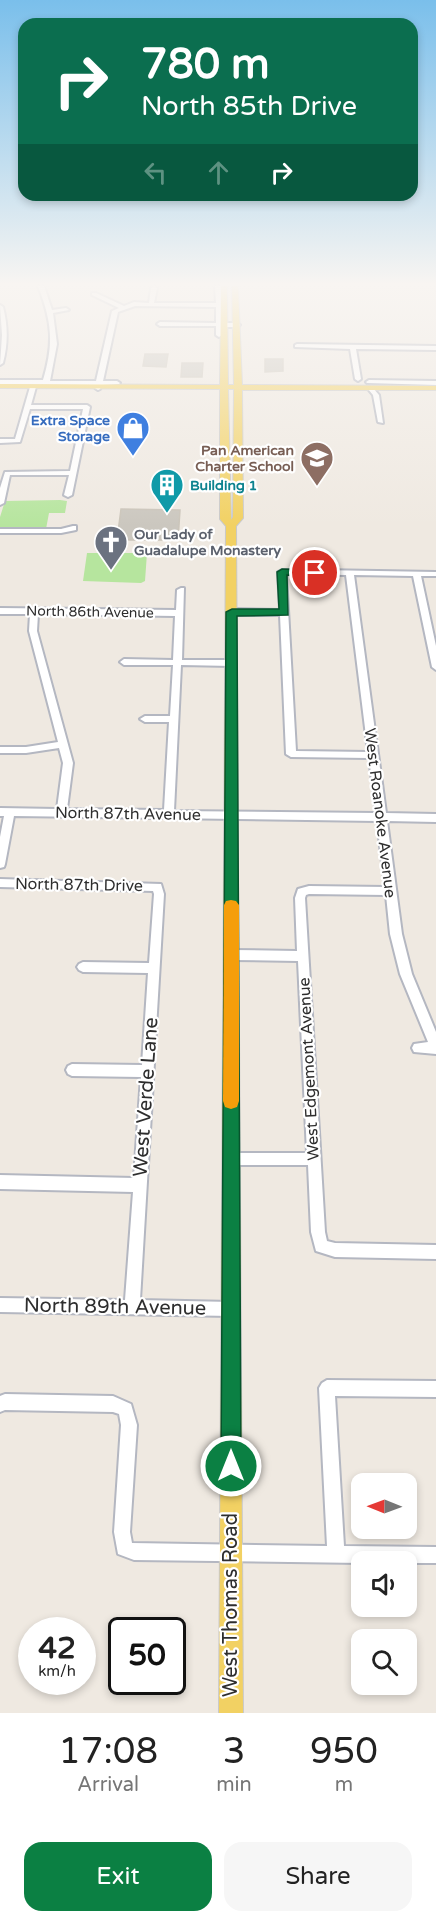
<!DOCTYPE html>
<html lang="en">
<head>
<meta charset="utf-8">
<style>
	:root { --surface:#fff; --page:#f6f6f6; --text:#222; --muted:#767676; --accent:#0b8043 }
	body { margin:0; font-family:"Varela Round",sans-serif; background:var(--page); color:var(--text); height:100vh; display:flex; flex-direction:column; font-size:22px; white-space:nowrap }
	* { box-sizing:border-box; margin:0 }
	p { font-size:20px; color:var(--muted) }
	.icon { flex:none; width:33px; height:33px; fill:none; stroke:currentColor; stroke-width:2; stroke-linecap:round; stroke-linejoin:round }
	.map { position:relative; height:1713px; overflow:hidden }
	.drawer { display:flex; flex-direction:column; background:var(--surface); flex:1 }
	.drawer>* { flex:none }
	.hud { position:absolute; left:18px; top:18px; width:400px; height:183px; border-radius:18px; box-shadow:0 3px 9px #0003; background:#0b6e4f; color:#fff; overflow:hidden }
	.needle { width:39px; rotate:271deg }
	.tools { position:absolute; left:351px; top:1473px; display:grid; gap:12px }
	.tools a { display:grid; place-items:center; width:66px; height:66px; border-radius:12px; background:var(--surface); box-shadow:0 3px 9px #0003; font-size:30px }
	.speed { position:absolute; left:18px; top:1617px; display:flex; gap:12px; font-size:30px; font-weight:700; text-align:center }
	.speed>* { display:grid; place-content:center; width:78px; height:78px; border-radius:50%; background:var(--surface); box-shadow:0 3px 9px #0003; line-height:1 }
	.speed small { font-size:15px; font-weight:400 }
	.speed .limit { border:3px solid #111; border-radius:9px; background:#fff; color:#111 }
	.pin { position:absolute; display:grid; place-items:center; width:51px; height:51px; color:#fff; margin:-26px; border:3px solid #fff; border-radius:50%; box-shadow:0 2px 6px #0007 }
	.me { position:absolute; width:66px; margin:-33px; rotate:0deg; stroke-linejoin:round; filter:drop-shadow(0 0 4px #0008) }
	.turn { display:flex; align-items:center; gap:21px; height:126px; padding:0 24px; font-size:27px }
	.turn .icon { width:78px; height:78px; stroke-width:2.5 }
	.turn b { display:block; font-size:42px; line-height:51px }
	.lanes { display:flex; align-items:center; height:57px; padding:0 24px; background:#0003; justify-content:center; gap:30px; direction:ltr }
	.lanes .off { opacity:.35 }
	.eta { display:flex; justify-content:space-evenly; align-items:center; height:102px; text-align:center }
	.eta b { font-size:36px; font-weight:600; line-height:42px }
	.action { display:flex; gap:12px; margin-top:auto; padding:12px 24px }
	.action a { flex:1; height:69px; border-radius:18px; background:var(--accent); color:#fff; font-size:24px; font-weight:600; line-height:69px; text-align:center }
	.action a+a { background:var(--page); color:var(--text) }
	.map>svg:first-child { display:block }
	.green { fill:#b6e59e }
	.building { fill:#cbc7bf; stroke:#cbc5ba; stroke-width:1.5 }
	.lines { fill:none; stroke-linecap:round; stroke-linejoin:round }
	.minor-casing { stroke:#b4b7c1; stroke-width:4 }
	.major-casing { stroke:#c9c9c9; stroke-width:2 }
	.minor { fill:#fff; fill-rule:evenodd }
	.major { fill:#f2d163; fill-rule:evenodd }
	.route { fill:#0b8043; stroke:#07532c; stroke-width:1.5 }
	.slow { fill:#f59e0b }
	.labels { text-anchor:middle; dominant-baseline:central; stroke-width:4.5; stroke-linejoin:round; paint-order:stroke }
	.far-shop-label { font-size:14px; font-weight:bold; fill:#366cbe; stroke:#fff; text-anchor:end }
	.far-education-label { font-size:14px; font-weight:bold; fill:#785e54; stroke:#fff; text-anchor:end }
	.far-culture-label { font-size:14px; font-weight:bold; fill:#0d838f; stroke:#fff; text-anchor:start }
	.far-worship-label { font-size:14px; font-weight:bold; fill:#5b616d; stroke:#fff; text-anchor:start }
	.far-street-label { font-size:14px; fill:#2e2e2e; stroke:#fff }
	.street-label { font-size:16px; fill:#2e2e2e; stroke:#fff }
	.near-street-label { font-size:20px; fill:#2e2e2e; stroke:#fff }
</style>
</head>
<body>
<div class="map">
<svg width="436" height="1713" viewBox="0 0 436 1713">
	<rect width="100%" height="100%" fill="#efe9e1"/>
	<path class="green" d="M60,500L67,501L65,513H49L46,529L0,528V517L5,501Z
		M87,553H147L145,581L141,583L83,581Z"/>
	<path class="building" d="M145,354H168L166,367L143,366Z
		M265,359H283V371L265,372Z
		M182,363H203L202,377H181Z
		M121,509L180,510L178,540H117Z"/>
	<g class="lines">
		<g class="minor-casing">
			<path id="minor" d="M38,286H44L52,310L66,308L69,310L53,313L57,344L50,381H96L112,311L119,308L92,295V293H96L124,306L134,302L149,303L151,288L154,286L157,288L154,303H216L215,286H221L222,323H237L240,325L237,327H222V335L219,337L216,335V326H160L157,324L160,322L216,323V307L135,306L118,312L103,381H117L120,383L119,384L102,385L100,389L98,390L95,388L96,385L0,384V380H43C54,343 52,322 38,286Z
				M0,305L3,307C8,326 8,344 3,363L0,365L2,335Z
				M297,344L436,346V350L356,349L361,379L358,381L355,379L350,349L295,347V345Z
				M369,380L436,381V385L367,383L366,382Z
				M33,385L36,387L31,405H87L90,407L72,495L68,497L64,495L69,475H10L4,503L0,505V488L5,472L70,471L83,409H30L20,442L0,443V439H15L30,387Z
				M369,388H373L379,395L383,423L378,422L373,395L368,389Z
				M73,526H76V530L61,533H0V529H61Z
				M311,553H314L318,555L319,570L436,572V576H421L436,646V670L432,667L413,576L354,575L386,813L436,814V822L387,821L402,934L412,974L436,1032V1054L414,1052L412,1048L414,1044L428,1042L400,974L390,934L386,895L309,894L306,895L305,898L325,1232L327,1241L335,1243L436,1245V1259L335,1257L316,1251L311,1232L308,1165H231L226,1164L224,1159L226,1154L231,1153H307L298,961L232,960L228,958L226,955L228,952L232,950L297,951L295,898L298,889L309,886L385,887L377,821L14,816L5,864L4,867L0,868V837L4,816H0V808L57,809L63,763L59,748L26,753H0V747H26L58,742L29,631L30,614H0V608L176,610L177,590L181,588H184L182,660H232L236,663L232,666L181,665L174,811L376,813L369,758L291,757L286,754L280,615H232L228,612L232,609L280,610L278,572L282,570H311ZM286,574L346,575L368,752L296,751ZM38,614L175,616L173,660L124,659L120,662L124,665H173L170,716H145L140,719L145,722H169L164,810L67,809L73,763L37,631Z
				M0,879L161,884L164,894L140,1300L231,1302L236,1304L238,1309L236,1314L231,1316L0,1312V1298L125,1300L133,1192L0,1189V1175L134,1178L141,1077L72,1076L68,1074L66,1070L68,1066L72,1064L142,1065L148,973L83,972L79,970L77,967L79,964L83,962L149,963L154,894L153,891L0,887Z
				M327,1380L436,1381V1397L335,1396L344,1546L436,1547V1563H406V1562L362,1563L134,1560L118,1554L114,1532L121,1425L119,1414L113,1412L5,1410L0,1412V1396L5,1394L113,1396L131,1404L137,1425L130,1532L132,1543L327,1546L319,1388L322,1383Z"/>
		</g>
		<g class="major-casing">
			<path id="major" d="M221,286H227L228,385H234L232,286H238L242,385L436,386V390H242L243,518L236,526L243,1713H219L226,526L220,519V389L0,388V384L220,385ZM228,389H234L233,517L231,520Z"/>
		</g>
		<use href="#minor" class="minor"/>
		<use href="#major" class="major"/>
	</g>
	<linearGradient id="sky" x2="0" y2="1"><stop stop-color="#7abfeb"/><stop offset="0.54" stop-color="#f8f5f2"/><stop offset="1" stop-color="#f8f5f2" stop-opacity="0"/></linearGradient>
	<rect width="436" height="526" fill="url(#sky)"/>
	<path class="route" d="M282,569L315,570L321,573L315,576L287,575L288,615L237,616L241,1466L238,1474L231,1477L224,1474L221,1466L226,612L232,609H279L277,572Z"/>
	<path class="slow" d="M231,900L236,901L239,905V1101L237,1107L231,1109L225,1107L223,1101L224,905L226,901Z"/>
	<defs>
		<g id="shop-pin" transform="scale(1.725)"><path d="M0 17L-7.5 6A9.5 9.5 0 1 1 7.5 6Z" fill="#3f7fe0" stroke="#fff"/><path d="M-5-2.5h2.3a2.7 3.5 0 0 1 5.4 0H5L5.5 6h-11ZM-1.5-2.5h3a1.5 2.3 0 0 0-3 0Z" fill="#fff"/></g>
		<g id="school-pin" transform="scale(1.725)"><path d="M0 17L-7.5 6A9.5 9.5 0 1 1 7.5 6Z" fill="#8d6e63" stroke="#fff"/><path d="M0-5L7-2L0 1L-7-2ZM-4 1L0 2.5L4 1V4Q0 6-4 4Z" fill="#fff"/></g>
		<g id="building-pin" transform="scale(1.725)"><path d="M0 17L-7.5 6A9.5 9.5 0 1 1 7.5 6Z" fill="#0f9aa8" stroke="#fff"/><path d="M-4-6H4V6H1V3H-1V6H-4ZM-2.5-4.3h1.7v1.8h-1.7ZM.8-4.3h1.7v1.8H.8ZM-2.5-1h1.7V.8h-1.7ZM.8-1h1.7V.8H.8Z" fill="#fff"/></g>
		<g id="church-pin" transform="scale(1.725)"><path d="M0 17L-7.5 6A9.5 9.5 0 1 1 7.5 6Z" fill="#6b7280" stroke="#fff"/><path d="M-1.2-6h2.4v3.5h3.3v2.4h-3.3V6h-2.4V-.1h-3.3v-2.4h3.3Z" fill="#fff"/></g>
	</defs>
	<g fill-rule="evenodd">
		<use href="#shop-pin" x="133" y="428"/>
		<use href="#school-pin" x="317" y="458"/>
		<use href="#building-pin" x="167" y="485"/>
		<use href="#church-pin" x="111" y="542"/>
	</g>
	<g class="labels">
		<g class="far-shop-label">
			<text x="110" y="420">Extra Space<tspan x="110" dy="16">Storage</tspan></text>
		</g>
		<g class="far-education-label">
			<text x="294" y="450">Pan American<tspan x="294" dy="16">Charter School</tspan></text>
		</g>
		<g class="far-culture-label">
			<text x="190" y="485">Building 1</text>
		</g>
		<g class="far-worship-label">
			<text x="134" y="534">Our Lady of<tspan x="134" dy="16">Guadalupe Monastery</tspan></text>
		</g>
		<g class="far-street-label">
			<text transform="translate(90 612) rotate(1)">North 86th Avenue</text>
		</g>
		<g class="street-label">
			<text transform="translate(380 813) rotate(83)">West Roanoke Avenue</text>
			<text transform="translate(128 814) rotate(1)">North 87th Avenue</text>
			<text transform="translate(79 885) rotate(1)">North 87th Drive</text>
			<text transform="translate(309 1069) rotate(-93)">West Edgemont Avenue</text>
		</g>
		<g class="near-street-label">
			<text transform="translate(146 1097) rotate(-86)">West Verde Lane</text>
			<text transform="translate(115 1307) rotate(1)">North 89th Avenue</text>
			<text transform="translate(231 1605) rotate(-90)">West Thomas Road</text>
		</g>
	</g>
</svg>
<div class="tools">
<a><svg class="needle" viewBox="-14 -14 28 28"><path d="M0-13l5 13h-10z" fill="#e53935"/><path d="M0 13l5-13h-10z" fill="#767676"/></svg></a>
<a><svg class="icon" aria-label="sound" viewBox="0 0 24 24"><path d="M4 9h4l5-4v14l-5-4H4zM17 9q2 3 0 6"/></svg></a>
<a><svg class="icon" aria-label="search" viewBox="0 0 24 24"><circle cx="10" cy="10" r="6"/><path d="M15 15l6 6"/></svg></a>
</div>
<div class="speed"><div>42<small>km/h</small></div><div class="limit">50</div></div>
<div class="pin" style="left:315px;top:573px;background:#d93025"><svg class="icon" aria-label="arrive" viewBox="0 0 24 24"><path d="M6 21V4h12l-3 4 3 4H6"/></svg></div>
<svg class="me" style="left:231px;top:1466px" viewBox="-20 -20 40 40"><circle r="17" fill="#0b8043" stroke="#fff" stroke-width="3"/><path d="M0-11L8 9 0 5-8 9z" fill="#fff"/></svg>
<div class="hud">
<div class="turn"><svg class="icon" aria-label="right" viewBox="0 0 24 24"><path d="M7 20v-9h11M14 6l5 5-5 5"/></svg><div><b>780 m</b>North 85th Drive</div></div>
<div class="lanes"><svg class="icon off" aria-label="left" viewBox="0 0 24 24"><path d="M17 20v-9H6M10 6l-5 5 5 5"/></svg><svg class="icon off" aria-label="ahead" viewBox="0 0 24 24"><path d="M12 20V5M6 11l6-6 6 6"/></svg><svg class="icon" aria-label="right" viewBox="0 0 24 24"><path d="M7 20v-9h11M14 6l5 5-5 5"/></svg></div>
</div>
</div>
<section class="drawer">
<div class="eta">
<div><b>17:08</b><p>Arrival</p></div>
<div><b>3</b><p>min</p></div>
<div><b>950</b><p>m</p></div>
</div>
<div class="action"><a>Exit</a><a>Share</a></div>
</section>
</body>
</html>
